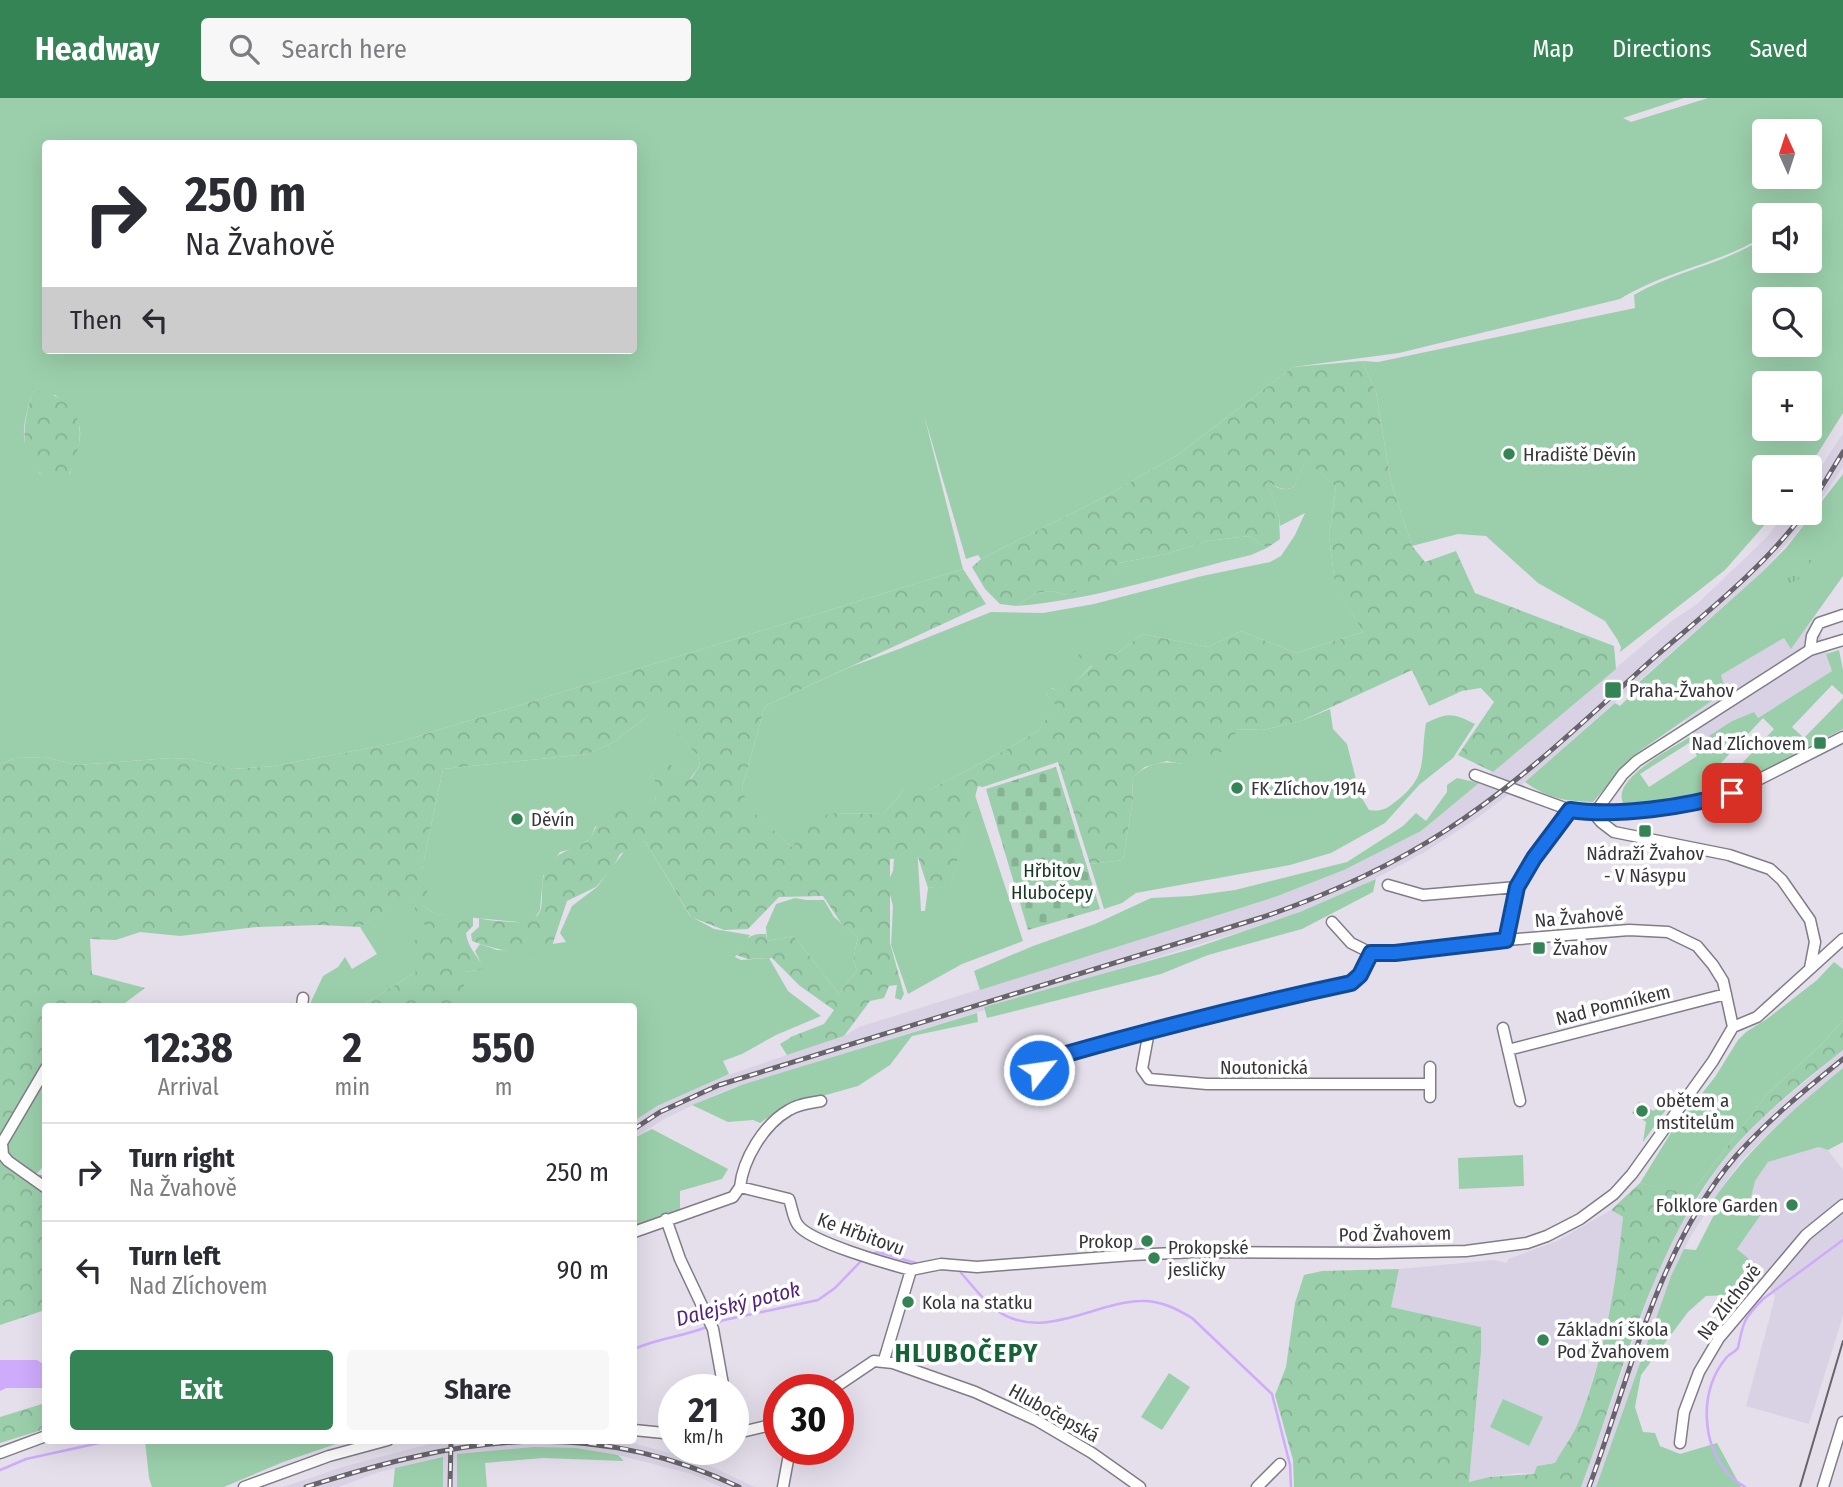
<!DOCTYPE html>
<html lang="en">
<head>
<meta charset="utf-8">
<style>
	:root { --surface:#fff; --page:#f7f7f7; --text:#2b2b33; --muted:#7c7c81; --line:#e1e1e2; --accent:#358455 }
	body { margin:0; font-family:"Fira Sans Condensed",sans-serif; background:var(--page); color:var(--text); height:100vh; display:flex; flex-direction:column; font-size:26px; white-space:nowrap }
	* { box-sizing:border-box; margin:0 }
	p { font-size:23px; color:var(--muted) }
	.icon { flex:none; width:38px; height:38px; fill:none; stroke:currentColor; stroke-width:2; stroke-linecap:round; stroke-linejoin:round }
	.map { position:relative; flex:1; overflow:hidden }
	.panel { position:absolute; left:42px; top:905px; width:595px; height:441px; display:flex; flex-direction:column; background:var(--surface); border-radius:7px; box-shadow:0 7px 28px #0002 }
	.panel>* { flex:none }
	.hud { position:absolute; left:42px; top:42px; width:595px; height:214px; border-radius:7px; box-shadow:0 7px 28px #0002; background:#fff; color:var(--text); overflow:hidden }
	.needle { width:46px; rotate:357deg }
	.fabs { position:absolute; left:1752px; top:21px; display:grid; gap:14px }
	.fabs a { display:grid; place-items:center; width:70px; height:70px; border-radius:7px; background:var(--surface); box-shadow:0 7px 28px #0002; font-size:35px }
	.speed { position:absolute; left:658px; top:1276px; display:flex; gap:14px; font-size:35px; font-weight:700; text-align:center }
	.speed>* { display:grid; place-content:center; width:91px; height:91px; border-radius:50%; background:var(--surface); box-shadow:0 7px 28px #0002; line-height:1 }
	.speed small { font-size:18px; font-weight:400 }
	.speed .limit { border:10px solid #d22; background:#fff; color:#111 }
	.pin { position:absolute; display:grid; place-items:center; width:60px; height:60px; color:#fff; margin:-30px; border-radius:14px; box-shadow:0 4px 10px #0006 }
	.me { position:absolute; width:77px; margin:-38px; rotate:60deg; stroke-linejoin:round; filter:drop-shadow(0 0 5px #0008) }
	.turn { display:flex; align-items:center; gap:24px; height:147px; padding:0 28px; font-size:32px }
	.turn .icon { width:91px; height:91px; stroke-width:2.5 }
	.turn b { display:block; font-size:49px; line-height:60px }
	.then { display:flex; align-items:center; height:66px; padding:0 28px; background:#0003; gap:14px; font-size:26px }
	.eta { display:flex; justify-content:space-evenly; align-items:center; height:119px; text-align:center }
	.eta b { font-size:42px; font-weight:700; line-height:49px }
	.button { display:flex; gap:14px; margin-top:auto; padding:14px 28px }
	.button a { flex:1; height:80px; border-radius:7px; background:var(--accent); color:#fff; font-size:28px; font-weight:700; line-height:80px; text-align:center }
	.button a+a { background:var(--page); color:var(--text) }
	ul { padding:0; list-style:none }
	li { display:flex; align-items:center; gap:21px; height:98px; padding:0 28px; border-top:2px solid var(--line) }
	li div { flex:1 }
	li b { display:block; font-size:26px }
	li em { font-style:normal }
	header { display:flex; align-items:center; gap:42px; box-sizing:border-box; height:98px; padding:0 35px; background:var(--accent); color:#fff }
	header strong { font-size:33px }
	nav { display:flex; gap:38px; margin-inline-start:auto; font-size:24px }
	.search { width:490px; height:63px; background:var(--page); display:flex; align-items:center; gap:18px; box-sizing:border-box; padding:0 24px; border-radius:7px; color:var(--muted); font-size:26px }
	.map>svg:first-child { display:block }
	.built { fill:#d9d2e4 }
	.green { fill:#9bcfab; fill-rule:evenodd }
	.forest { fill:url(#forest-crowns) }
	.cemetery { fill:url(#cemetery-stones) }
	.park { fill:url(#park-tufts) }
	.water { fill:#ceabfb }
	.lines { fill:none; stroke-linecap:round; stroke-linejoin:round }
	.stream { stroke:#ceabfb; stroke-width:2.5 }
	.minor-casing { stroke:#817c87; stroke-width:13 }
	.minor { stroke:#fff; stroke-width:10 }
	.tram { stroke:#67646b; stroke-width:2 }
	.rail-casing { stroke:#67646b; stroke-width:5 }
	.rail { stroke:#fff; stroke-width:2.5; stroke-dasharray:8; stroke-linecap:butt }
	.route-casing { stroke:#114b97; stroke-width:18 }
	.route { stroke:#1a73e8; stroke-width:12 }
	.poi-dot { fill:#358455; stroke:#fff; stroke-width:2.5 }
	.labels { text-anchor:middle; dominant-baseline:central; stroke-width:7; stroke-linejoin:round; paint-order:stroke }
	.poi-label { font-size:19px; fill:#37353a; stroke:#fff; text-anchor:start }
	.park-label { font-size:19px; fill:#133822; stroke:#fff }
	.street-label { font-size:19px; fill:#37353a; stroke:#fff }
	.water-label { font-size:21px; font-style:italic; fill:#53237e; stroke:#fff }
	.district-label { font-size:26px; font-weight:bold; letter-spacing:2px; fill:#156239; stroke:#fff }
</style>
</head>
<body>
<header>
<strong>Headway</strong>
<div class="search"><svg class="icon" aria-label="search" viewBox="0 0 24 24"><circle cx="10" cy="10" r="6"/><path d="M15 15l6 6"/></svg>Search here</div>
<nav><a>Map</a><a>Directions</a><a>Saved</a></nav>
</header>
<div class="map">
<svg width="1843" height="1389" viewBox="0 0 1843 1389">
	<defs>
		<pattern id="forest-crowns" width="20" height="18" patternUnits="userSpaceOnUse" patternTransform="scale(1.75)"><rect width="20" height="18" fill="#9bcfab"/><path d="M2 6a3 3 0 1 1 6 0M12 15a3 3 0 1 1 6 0" fill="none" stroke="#86b294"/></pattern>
		<pattern id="cemetery-stones" width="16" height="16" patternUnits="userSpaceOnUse" patternTransform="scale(1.75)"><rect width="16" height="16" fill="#9bcfab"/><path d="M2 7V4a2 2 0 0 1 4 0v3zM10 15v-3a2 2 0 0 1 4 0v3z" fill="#86b294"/></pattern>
		<pattern id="park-tufts" width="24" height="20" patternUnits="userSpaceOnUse" patternTransform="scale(1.75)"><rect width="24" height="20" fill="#9bcfab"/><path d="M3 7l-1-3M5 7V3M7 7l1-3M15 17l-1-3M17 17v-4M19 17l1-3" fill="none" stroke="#86b294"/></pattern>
	</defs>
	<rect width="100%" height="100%" fill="#e4dfeb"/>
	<path class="built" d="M1843,335V369L1806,424L1761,475L1525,684L1476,721L1425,754L1365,786L1295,817L744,986L721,994L664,1021L634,1040V1023L657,1008L716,981L844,938L859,929L1275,799L1344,772L1421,733L1673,522L1697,506L1767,439L1786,415H1810V386Z
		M1815,519L1833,573L1757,620L1754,614L1732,623L1698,645L1685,622L1726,593L1721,577L1784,540L1791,550Z
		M1843,952V970L1775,1029L1742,1062L1727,1082L1691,1138L1671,1178L1596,1389H1581L1658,1172L1679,1131L1715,1073L1731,1053L1764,1018Z
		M1819,1049L1828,1052L1843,1072V1218L1809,1326L1746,1308L1775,1199L1759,1169L1737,1151L1762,1115L1750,1104L1755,1083L1768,1064Z
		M1611,1112L1623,1119L1618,1172L1610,1222L1581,1321L1555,1365L1537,1368L1534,1376L1519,1375L1489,1379L1469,1384L1481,1254V1229L1391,1209L1399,1171L1494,1162L1507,1165L1508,1161L1557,1143Z
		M444,1342H621L697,1362L755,1389H721L692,1376L618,1357L533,1349L458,1356L457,1389H443L442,1359L379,1374L339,1389H283L346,1368Z"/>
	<path class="green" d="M0,0H1684L1623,20L1631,24L1708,0H1843V315L1809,369H1764V415H1775L1725,472L1620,554L1621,549L1617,541L1605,523L1538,485L1486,438L1458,436L1412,448L1391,385L1376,294L1362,263L1378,264L1635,210L1634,197C1675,173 1724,166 1764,140V163H1810V117H1764V138C1719,166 1665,173 1620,201L1399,255L1293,269L1176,358L1106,398L981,461L978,457L966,461L924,317L963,471L396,645L274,668L233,671L191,661L171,660L77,667L45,659L15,660L0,666ZM1764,33H1810V79H1764ZM46,46H634V252H46ZM1764,201H1810V247H1764ZM1764,285H1810V331H1764ZM32,297H55C90,327 82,335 70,376H40C19,347 21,331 32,297Z
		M1306,361L1336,389L1329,438L1335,486L1363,534L1296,555L1241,533L1208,549L1142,536L1115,557L1092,567L1064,596L1052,590L1046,596L1057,607L1038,633L1000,655L929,692H904L883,716L831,715L792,749L747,709L742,690L765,608L850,569L899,551L991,514L1043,515L1094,506L1202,478L1270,464L1281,458L1295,437L1305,415L1280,428L1279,419L1266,381C1276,390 1282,394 1294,389Z
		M1843,376V478L1791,551L1784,540L1721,577L1726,593L1634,657L1593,704C1564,703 1549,701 1525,684L1615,605L1620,608L1629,599L1627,595L1761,475L1786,450Z
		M1249,438L1267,450L1251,457C1173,475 1096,502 1016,508L1036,495L1052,493L1066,497L1107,477L1119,465L1166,456L1208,443Z
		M1839,552L1843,572V597L1832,587L1792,629L1804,640L1843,600V631L1730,690L1694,699L1630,706L1623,705C1611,680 1675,649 1693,637L1698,645L1732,623L1754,614L1758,620L1832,573L1826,556ZM1763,620L1774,631L1732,676L1721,665ZM1689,645L1697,658L1649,689L1640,676Z
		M1330,611L1333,631L1347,646L1360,697L1369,712C1381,714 1386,711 1395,704C1429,679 1420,661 1426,625C1449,614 1453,615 1475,626L1453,660L1419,687L1385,725L1331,755L1290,767L1136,795L1122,805L1104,811L1090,766L1123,762L1133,701L1132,680C1147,666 1161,662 1182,666L1235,631L1263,632L1301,623Z
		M648,617H660L698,658L700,667L690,681L671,667L651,674L658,688L655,703L595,729L591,740L576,750L560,754L543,778L540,812L535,820L528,825L435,816L423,807L422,771L443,671L588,656L616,643Z
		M1457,680L1479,685L1421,733L1344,772L1275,799L980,892L974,873L1033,848L1095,826L1151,800L1191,798L1235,792L1347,764L1403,728L1416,715L1426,723L1447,694V687Z
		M975,697L1023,843L962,866L908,896L891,847L893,808L887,785L893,773L894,760L916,731L921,813H925L928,790L950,787Z
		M645,743L690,818L714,831L750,837L735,859L741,862L769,860L788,893L821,918L776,937L742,956L723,963L729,976L657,1008L634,1023V908H464V874L484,871L475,853L480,846L497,852L549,854L552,846L566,844L560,835L572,808L597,789L626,751Z
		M1376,781L1373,794L1302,831L1208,857L1161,876L987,920L984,909L1195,850L1300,814Z
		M414,795L416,811L427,830L416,874L361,908H309L323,878L338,869L345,859L352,871L377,856L360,829Z
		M795,800L806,802H824L834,819L858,839L853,862L857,872L839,896L794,838L767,843L766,829L776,806Z
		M1834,864L1843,871V922L1822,946L1767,996L1698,1087L1688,1097L1640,1085L1672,1033L1715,979L1738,942L1746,934L1767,921L1817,882Z
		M977,915L978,924L912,938L890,967L858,988L783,1009L760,1025L753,1022L728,1024L692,1007L744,986Z
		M1843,970V1044L1828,1052L1819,1049L1768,1064L1755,1083L1750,1104L1762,1115L1737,1151L1759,1169L1735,1197L1706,1198L1688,1214L1641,1277L1635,1309L1643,1334L1655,1335L1660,1348L1680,1356L1717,1345L1741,1389H1596L1671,1178L1684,1151L1696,1152L1716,1113L1710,1107C1746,1053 1793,1011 1843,970Z
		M45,983V1067L35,1077L8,1061L6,1048Z
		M1671,1002L1672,1003L1643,1044L1646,1024L1632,1015L1639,1004L1653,1013Z
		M652,1031L728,1071L722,1081L680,1093V1112L634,1130V1040Z
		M1523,1057L1524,1088L1459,1091L1458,1060Z
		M1169,1275L1190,1289L1162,1332L1141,1319Z
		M1503,1301L1543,1319L1529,1348L1490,1329Z
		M145,1342H342V1344L283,1364L224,1389H152L149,1380Z
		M533,1349L576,1350L618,1357L624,1363L543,1360L485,1365L487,1389H457V1356Z
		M443,1359V1389H393L395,1370Z"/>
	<path class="forest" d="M1362,263L1376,294L1391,385L1412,448L1425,464L1456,453L1475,495L1614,548L1616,571L1493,674L1458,657L1494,604L1481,590L1462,593L1429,608L1412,572L1301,623L1263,632L1235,631L1236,649L1182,666L1167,663L1145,669L1132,680L1133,701L1123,762L1090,766L1058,664L983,689L978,688L950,788L928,790L918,759L890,761V845L904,896L901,902L895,900L897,887L889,888L884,900L870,903L844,938L787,957L780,946L793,938L824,926L834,912L800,888L772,860L748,861L736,857C746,843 746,835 766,836L767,843L794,838L839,896L857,872L853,862L858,839L841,825L823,798L779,799L748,831L724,832L691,819L645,743L620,756L613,769L596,789L567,803L550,854C521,857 499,853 472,843L471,836L479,829V820C489,823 500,823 511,824C562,827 529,788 551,764C561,752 575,751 587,743C594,738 593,731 599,726C609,717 624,711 636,704L641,703L645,706L655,703L657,688L651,674L654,665L671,667L691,681L700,667L698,658L660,618L648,617L616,643L588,656L443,671L422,771L429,787L423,807L435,816L473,818V828L466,835C467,848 478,859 485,871L464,874V908H361L416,874C405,853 412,845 426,829L415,811L414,796L360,829L320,827L257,829L180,838L140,834L116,842L90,841L92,876L145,890L121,908H46L45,967L6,1048L5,1056L35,1076L45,1078V1212L0,1227V666L15,660L45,659L77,667L171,660L191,661L234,671L274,668L396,645L963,471L986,506L765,608L742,690L748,709L792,749L811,724L831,715L883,716L904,692H929L1000,655L1038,633L1056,607L1046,596L1051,590L1064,595L1092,568L1078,558L1083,547L1115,557L1142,536L1208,549L1241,533L1296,555L1363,534L1335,487L1329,438L1336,389L1306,362L1294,389C1282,394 1277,389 1267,383L1279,419L1280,441L1267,450L1249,438L1208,443L1166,456L1119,465L1108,477L1085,490L1066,497L1052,493L1036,495L1016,508L1000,506L985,491L972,469L981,461L1106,398L1176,358L1293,269Z
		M42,292C77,306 86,323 76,359C73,367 72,377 63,381C57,384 53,382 48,380C16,365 23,324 32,297Z
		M1843,922V952C1803,984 1762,1016 1729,1055C1650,1151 1624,1275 1581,1389H1294L1293,1362L1275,1297L1286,1269L1295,1205L1304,1177L1322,1173L1399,1171L1391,1209L1481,1229V1254L1469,1384L1489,1379L1534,1376L1537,1368L1555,1365C1563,1350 1575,1335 1581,1318C1605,1254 1616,1187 1623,1119L1611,1112L1640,1085L1688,1096L1698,1087L1767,996L1822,946Z
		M45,1305V1331L0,1345V1319Z"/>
	<path class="cemetery" d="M1056,669L1100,811L1028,832L986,691Z"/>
	<path class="park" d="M1811,432L1816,439L1818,454L1798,482L1777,490L1776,481Z"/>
	<path class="water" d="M0,1262H37L45,1267V1290H6L0,1293Z"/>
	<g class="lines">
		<path class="stream" d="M871,1157L878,1154L916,1165
			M961,1175C973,1188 985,1205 999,1214C1044,1243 1095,1204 1141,1203C1160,1202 1177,1211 1192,1220L1272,1296L1290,1367L1291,1389
			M713,1226L724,1222L818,1202L835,1190L862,1162
			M634,1251C659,1240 681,1239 707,1229
			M0,1372L26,1361L113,1342
			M1745,1389C1739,1385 1732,1381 1728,1376C1701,1344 1699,1293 1726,1260C1729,1256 1734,1255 1738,1250C1743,1225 1743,1221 1763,1201L1843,1142"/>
		<g class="minor-casing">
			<path id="minor" d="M1810,552L1812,538L1819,525L1843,517
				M1475,677L1570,712
				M1594,716L1623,676L1637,663L1810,552L1843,542
				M1594,716L1601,724L1614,734L1729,757L1770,771L1782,782L1810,822L1815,844L1810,870
				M1388,787L1423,797L1517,789
				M1332,824L1351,845L1371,855H1395L1506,842L1629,832L1668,834L1697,848L1713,867L1723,883L1733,929
				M1506,842L1517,789L1534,760L1570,712L1594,716L1702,705L1732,695L1843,639
				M302,908L303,900
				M1503,930L1520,1003
				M1149,933L1142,971L1149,981L1207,986H1430
				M1508,952L1726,896
				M1430,969V999
				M46,970L2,1045L3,1057L8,1063L46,1090
				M1039,995V972L1045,962L1263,904L1351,885L1360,877L1371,855
				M740,1089L789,1101C792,1109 793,1121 798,1127C810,1144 888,1166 911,1172
				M740,1089C743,1061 764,1026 789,1012C798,1006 810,1005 821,1003
				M666,1121L680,1161L713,1231L724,1292
				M634,1134L733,1099L740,1089
				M911,1172L941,1166L977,1169L1132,1157L1195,1154L1377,1155L1466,1153L1527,1145L1547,1138L1580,1121L1614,1096L1632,1076L1713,963L1733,929L1757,919L1843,841
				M884,1262L911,1172
				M831,1292L874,1263L893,1265L975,1294L1036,1322L1092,1355L1140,1389
				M634,1332L674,1336
				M733,1336L779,1325
				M1680,1345L1684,1314L1699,1274L1719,1240L1806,1137L1843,1107
				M0,1355L46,1338
				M244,1389L329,1358L388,1342
				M783,1389L790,1351
				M1257,1389L1280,1366
				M1823,1389L1843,1324"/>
		</g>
		<use href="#minor" class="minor"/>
		<path class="tram" d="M1800,1389L1843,1243"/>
		<g class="rail-casing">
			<path id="rail" d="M1810,408L1843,354
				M634,1031L660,1014L719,987L1263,819C1327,797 1388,770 1445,733C1522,684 1588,619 1656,558C1708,513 1763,470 1804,415
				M306,1389C460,1340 587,1317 739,1389
				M450,1389L451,1342
				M1589,1389C1630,1279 1658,1149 1736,1058C1768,1022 1806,991 1843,961"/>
		</g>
		<use href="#rail" class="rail"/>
	</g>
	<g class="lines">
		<g class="route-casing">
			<path id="route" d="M1039,972L1045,962C1146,933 1248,907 1351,885L1360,877L1371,855H1395L1506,842L1517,789L1534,760L1570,712C1616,719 1687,709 1732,695"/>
		</g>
		<use href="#route" class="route"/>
	</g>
	<g class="poi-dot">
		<circle cx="1509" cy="356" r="7"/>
		<rect x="1604" y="583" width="18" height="18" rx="3.5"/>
		<rect x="1813" y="638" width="14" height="14" rx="3.5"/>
		<circle cx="1237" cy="690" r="7"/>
		<circle cx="517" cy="721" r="7"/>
		<rect x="1638" y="726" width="14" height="14" rx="3.5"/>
		<rect x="1532" y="843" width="14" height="14" rx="3.5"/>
		<circle cx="1642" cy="1013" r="7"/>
		<circle cx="1792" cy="1107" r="7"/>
		<circle cx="1147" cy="1143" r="7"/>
		<circle cx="1154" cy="1160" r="7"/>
		<circle cx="908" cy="1204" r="7"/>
		<circle cx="1543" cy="1242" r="7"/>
	</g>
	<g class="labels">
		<g class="poi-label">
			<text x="1523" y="356">Hradiště Děvín</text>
			<text x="1629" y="592">Praha-Žvahov</text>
			<text x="1806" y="645" text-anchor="end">Nad Zlíchovem</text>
			<text x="1251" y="690">FK Zlíchov 1914</text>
			<text x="531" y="721">Děvín</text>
			<text x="1645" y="755" text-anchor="middle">Nádraží Žvahov<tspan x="1645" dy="22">- V Násypu</tspan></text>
			<text x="1553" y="850">Žvahov</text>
			<text x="1656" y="1002">obětem a<tspan x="1656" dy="22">mstitelům</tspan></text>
			<text x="1778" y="1107" text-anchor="end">Folklore Garden</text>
			<text x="1133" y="1143" text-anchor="end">Prokop</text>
			<text x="1168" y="1149">Prokopské<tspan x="1168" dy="22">jesličky</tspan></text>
			<text x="922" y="1204">Kola na statku</text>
			<text x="1557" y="1231">Základní škola<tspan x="1557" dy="22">Pod Žvahovem</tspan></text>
		</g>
		<g class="park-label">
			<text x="1052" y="772">Hřbitov<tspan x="1052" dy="22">Hlubočepy</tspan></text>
		</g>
		<g class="street-label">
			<text transform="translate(1579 819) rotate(-5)">Na Žvahově</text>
			<text transform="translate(1613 907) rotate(-14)">Nad Pomníkem</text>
			<text x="1264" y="969">Noutonická</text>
			<text transform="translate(861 1136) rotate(20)">Ke Hřbitovu</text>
			<text transform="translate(1395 1136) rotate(-1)">Pod Žvahovem</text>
			<text transform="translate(1729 1204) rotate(-52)">Na Zlíchově</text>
			<text transform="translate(1054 1315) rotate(29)">Hlubočepská</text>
		</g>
		<g class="water-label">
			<text transform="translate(738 1206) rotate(-14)">Dalejský potok</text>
		</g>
		<g class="district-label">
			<text x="967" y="1255">HLUBOČEPY</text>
		</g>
	</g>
</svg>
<div class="fabs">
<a><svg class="needle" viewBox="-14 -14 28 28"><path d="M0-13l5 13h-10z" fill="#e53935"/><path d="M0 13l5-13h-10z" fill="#7c7c81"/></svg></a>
<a><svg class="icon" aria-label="sound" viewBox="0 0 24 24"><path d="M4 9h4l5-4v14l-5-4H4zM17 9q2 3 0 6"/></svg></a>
<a><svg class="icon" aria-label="search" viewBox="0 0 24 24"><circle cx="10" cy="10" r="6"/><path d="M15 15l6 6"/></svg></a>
<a>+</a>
<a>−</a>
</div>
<div class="speed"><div>21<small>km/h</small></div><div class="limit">30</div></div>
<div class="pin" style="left:1732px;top:695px;background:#d93025"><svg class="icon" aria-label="arrive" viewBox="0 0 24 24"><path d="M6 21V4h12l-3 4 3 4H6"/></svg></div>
<svg class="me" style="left:1039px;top:972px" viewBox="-20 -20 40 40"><circle r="17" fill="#1a73e8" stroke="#fff" stroke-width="3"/><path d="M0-11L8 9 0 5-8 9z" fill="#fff"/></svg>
<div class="hud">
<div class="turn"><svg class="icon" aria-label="right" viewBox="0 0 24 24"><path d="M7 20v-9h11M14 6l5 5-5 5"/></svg><div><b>250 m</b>Na Žvahově</div></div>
<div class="then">Then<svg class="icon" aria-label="left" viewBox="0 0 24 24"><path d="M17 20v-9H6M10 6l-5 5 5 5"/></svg></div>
</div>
<section class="panel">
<div class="eta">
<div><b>12:38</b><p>Arrival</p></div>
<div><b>2</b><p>min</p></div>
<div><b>550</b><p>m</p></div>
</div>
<ul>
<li><svg class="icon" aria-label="right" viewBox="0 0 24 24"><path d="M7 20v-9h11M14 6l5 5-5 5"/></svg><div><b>Turn right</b><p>Na Žvahově</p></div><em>250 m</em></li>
<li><svg class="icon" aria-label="left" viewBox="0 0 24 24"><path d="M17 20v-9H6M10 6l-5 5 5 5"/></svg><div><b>Turn left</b><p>Nad Zlíchovem</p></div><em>90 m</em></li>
</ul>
<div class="button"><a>Exit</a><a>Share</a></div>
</section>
</div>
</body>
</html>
